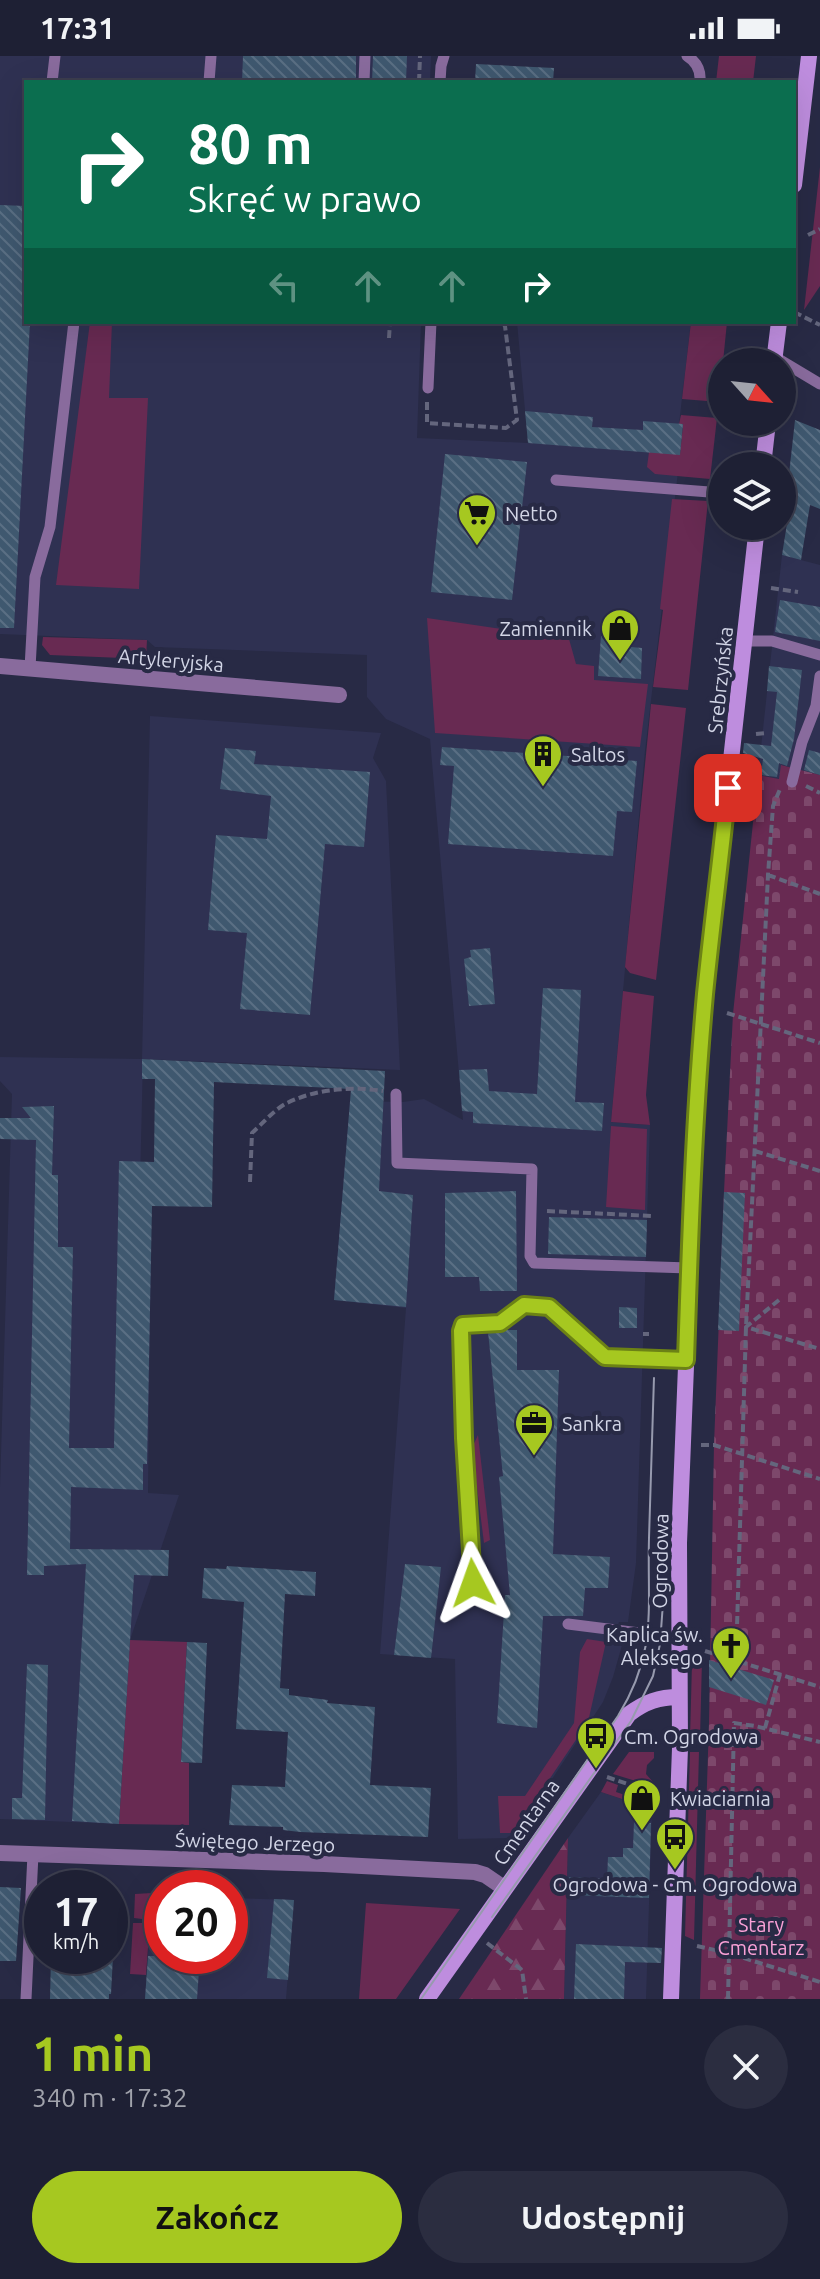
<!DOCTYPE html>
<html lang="pl">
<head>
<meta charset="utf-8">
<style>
	:root { --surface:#1e2034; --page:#2b2d40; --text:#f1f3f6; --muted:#a1a3ac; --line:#3c3e4f; --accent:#a6c820 }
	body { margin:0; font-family:Ubuntu,sans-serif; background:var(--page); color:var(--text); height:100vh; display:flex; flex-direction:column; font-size:30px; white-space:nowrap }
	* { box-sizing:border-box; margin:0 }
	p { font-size:26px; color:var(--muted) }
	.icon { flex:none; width:44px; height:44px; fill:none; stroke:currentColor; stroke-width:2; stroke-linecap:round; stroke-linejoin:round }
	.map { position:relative; height:1943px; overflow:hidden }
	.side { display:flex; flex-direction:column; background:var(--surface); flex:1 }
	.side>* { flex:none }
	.top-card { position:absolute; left:24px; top:24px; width:772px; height:244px; border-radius:0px; box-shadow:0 8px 32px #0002,0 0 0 2px var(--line); background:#0b6e4f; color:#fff; overflow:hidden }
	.needle { width:52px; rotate:117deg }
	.buttons { position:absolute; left:708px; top:292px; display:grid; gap:16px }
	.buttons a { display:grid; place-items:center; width:88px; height:88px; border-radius:50%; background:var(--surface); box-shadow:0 8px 32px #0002,0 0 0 2px var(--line); font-size:40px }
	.speed { position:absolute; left:24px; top:1814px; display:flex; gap:16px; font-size:40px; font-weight:700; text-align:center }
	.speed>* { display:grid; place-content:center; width:104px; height:104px; border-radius:50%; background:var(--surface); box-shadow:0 8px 32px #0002,0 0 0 2px var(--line); line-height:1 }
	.speed small { font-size:20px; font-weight:400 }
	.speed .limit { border:12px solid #d22; background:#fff; color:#111 }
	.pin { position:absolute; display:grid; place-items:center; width:68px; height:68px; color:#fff; margin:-34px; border-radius:16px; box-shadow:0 4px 12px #0006 }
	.me { position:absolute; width:88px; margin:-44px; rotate:356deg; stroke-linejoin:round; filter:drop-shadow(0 0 6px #0008) }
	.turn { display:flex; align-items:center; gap:28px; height:168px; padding:0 32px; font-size:36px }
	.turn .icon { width:104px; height:104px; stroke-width:2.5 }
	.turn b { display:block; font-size:56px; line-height:68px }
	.lanes { display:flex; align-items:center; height:76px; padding:0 32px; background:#0003; justify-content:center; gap:40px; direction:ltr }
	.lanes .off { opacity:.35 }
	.round { display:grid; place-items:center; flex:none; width:84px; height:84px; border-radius:42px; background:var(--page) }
	.headline { display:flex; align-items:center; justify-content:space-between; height:136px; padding:0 32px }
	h1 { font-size:48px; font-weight:700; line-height:60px; color:var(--accent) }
	.action { display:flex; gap:16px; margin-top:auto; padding:16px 32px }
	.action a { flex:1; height:92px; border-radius:48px; background:var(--accent); color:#111; font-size:32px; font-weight:700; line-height:92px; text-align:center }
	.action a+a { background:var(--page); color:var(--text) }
	.status { display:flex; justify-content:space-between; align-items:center; height:56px; padding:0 40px; background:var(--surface); direction:ltr }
	.status svg { height:22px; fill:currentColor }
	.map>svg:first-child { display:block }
	.built { fill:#2f3152 }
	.green { fill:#682a52 }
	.forest { fill:url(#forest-firs) }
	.cemetery { fill:url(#cemetery-stones) }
	.building { fill:url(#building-back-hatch) }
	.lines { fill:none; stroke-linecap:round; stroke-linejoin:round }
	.path { stroke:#64667d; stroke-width:4; stroke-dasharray:8 4; stroke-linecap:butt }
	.lane { stroke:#896b9d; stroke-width:11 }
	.street { stroke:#896b9d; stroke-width:16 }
	.secondary { stroke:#be8dde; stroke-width:16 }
	.tram { stroke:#979aae; stroke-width:2 }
	.route-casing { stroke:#6c8215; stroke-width:20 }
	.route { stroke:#a6c820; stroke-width:14 }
	.labels { text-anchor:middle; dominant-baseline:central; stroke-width:8; stroke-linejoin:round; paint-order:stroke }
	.poi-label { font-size:20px; fill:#d2d5e6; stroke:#282a45; text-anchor:start }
	.street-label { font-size:20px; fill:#d2d5e6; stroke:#282a45 }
	.park-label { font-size:20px; fill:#faa1d7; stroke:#282a45 }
</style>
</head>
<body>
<div class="status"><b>17:31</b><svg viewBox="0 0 49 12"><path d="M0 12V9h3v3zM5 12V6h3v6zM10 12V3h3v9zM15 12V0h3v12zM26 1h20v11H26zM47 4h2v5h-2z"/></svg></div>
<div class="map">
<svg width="820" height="1943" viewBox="0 0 820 1943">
	<defs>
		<pattern id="forest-firs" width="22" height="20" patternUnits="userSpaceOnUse" patternTransform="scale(2)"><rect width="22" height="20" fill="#682a52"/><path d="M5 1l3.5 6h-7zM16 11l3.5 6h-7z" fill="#7d486b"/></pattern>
		<pattern id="cemetery-stones" width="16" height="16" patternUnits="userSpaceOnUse" patternTransform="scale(2)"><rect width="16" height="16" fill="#682a52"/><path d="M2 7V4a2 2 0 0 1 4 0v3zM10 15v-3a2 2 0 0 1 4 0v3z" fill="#7d486b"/></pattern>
		<pattern id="building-back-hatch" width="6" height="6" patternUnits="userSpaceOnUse" patternTransform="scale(2)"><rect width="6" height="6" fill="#3f586f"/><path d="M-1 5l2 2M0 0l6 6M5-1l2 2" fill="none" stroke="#5a6f84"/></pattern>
	</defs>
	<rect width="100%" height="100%" fill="#282a45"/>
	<path class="built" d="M0,0H431L430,26H26V266H421L417,382L528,387L517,266H691L679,368L683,369L680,399L645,695L611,1066L650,1069L636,1507L628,1566H619L614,1581L624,1582L613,1621L603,1646L513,1782L458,1783L455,1603L380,1598L406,1252L334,1244L350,1045L403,1046L424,1043L463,1064L430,683L386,663L367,641V599L155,591L147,584L0,578Z
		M782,499L820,509V720L782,709L780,723L758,719Z
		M150,660L381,677L373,702L386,725L400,1014L143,1003L139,1169L151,1170L148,1437L179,1439L130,1584L119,1768L0,1763V1431L12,1038L0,1025V1001L142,1003Z
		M601,1736L652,1753L646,1943H564L568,1782Z
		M152,1837L162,1838V1900H230V1842L294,1844L286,1943H145Z"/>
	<path class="green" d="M719,0H756L753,26H716Z
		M820,111V230L804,254Z
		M90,266H112L109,342H148L139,533L56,529Z
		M691,266H727L719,346L682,343Z
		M681,359L717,362L710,423L655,418L647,411L649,396L680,398L683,369L679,368Z
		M672,443L708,445L688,634L653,631L663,554L660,553Z
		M427,562L569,583L576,608L594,610V624L648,628L640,691L435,677Z
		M43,581L147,584L146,603L50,599L42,589Z
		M651,648L686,652L656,924L630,917L625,911Z
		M623,935L654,940L646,1039L650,1069L611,1066Z
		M611,1070L647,1073L645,1154L606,1151Z
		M478,1379L490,1484L484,1487L472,1392Z
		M587,1583L606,1586L588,1666L513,1777H500L498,1740H525L574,1667L580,1596Z
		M130,1584L187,1586L181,1706L189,1707V1769L119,1768Z
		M696,1603H702L700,1683L690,1682L692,1607Z
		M629,1696H654V1702L647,1709L646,1718L653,1726L652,1730L613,1718Z
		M690,1696H699L694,1884L685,1880Z
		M607,1725L618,1729L616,1736L637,1743L640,1736L651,1740L652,1753L601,1736Z
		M152,1837L146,1919L130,1918L133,1867H142V1863L134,1862L135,1838Z
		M366,1847L460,1853L396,1943H359Z"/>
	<path class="forest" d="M568,1782L564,1943H459Z"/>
	<path class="cemetery" d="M781,709L820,719V1943H700L709,1667L714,1389L724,1136L733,958L758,719L779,723Z"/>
	<path class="building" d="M243,0H356V26H242Z
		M373,0H407L406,26H372Z
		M476,8L554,12L553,26H475Z
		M0,149L26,150V266H30L14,572H0Z
		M525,355L593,361L592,371L643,374V365L683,368L680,399L528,387Z
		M795,364L820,374V453L810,449L801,504L782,499L789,455L785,454Z
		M445,398L527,406L512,544L431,536Z
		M780,544L820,551V585L775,576Z
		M601,580L620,581V590L642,592L641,623L598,620Z
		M769,610L802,614L794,683L787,710L779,707L777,721L761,719L763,703L743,697L744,687L771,690L777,636L767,635Z
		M442,691L637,705L632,756L617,755L613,800L448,788L454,710L440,709Z
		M225,692L256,695L254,708L370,716L364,791L325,788L310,959L240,953L247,877L208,874L216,779L267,783L271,740L220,733Z
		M809,694L820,697V719L804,714Z
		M490,892L495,948L469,950L464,903L471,901L470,894Z
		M543,932L581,934L575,1046L604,1047L602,1075L473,1067V1056L462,1055L459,1014L487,1013L489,1035L537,1038Z
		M142,1003L385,1015L379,1135L413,1139L406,1251L334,1244L351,1033L214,1026L212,1151L152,1150L147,1408H143V1434L71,1431L70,1493L169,1494L168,1520L134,1519L119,1768L72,1765L86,1508L44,1510V1519H27L36,1084L0,1083V1062H31L22,1051L54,1050L52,1119H58V1191H73L69,1392H114L119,1105L154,1106L155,1023H142Z
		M516,1135L517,1235H480L479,1221H445V1137Z
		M724,1136L745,1137L739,1275L718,1274Z
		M549,1161L647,1164L646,1201L548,1198Z
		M619,1251L637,1252V1272H619Z
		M506,1274H517V1314H559L553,1498L610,1501L608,1532H585L583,1560H543L537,1672L497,1667L505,1539H510L499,1421L503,1420L488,1276Z
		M405,1508L441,1511L431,1602L394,1599Z
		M227,1510L316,1516L315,1540L285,1538L280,1632L289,1633V1639L328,1644L327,1647L375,1651L370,1729L431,1732L428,1781L300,1776L283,1774V1771L229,1769L232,1729L285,1731L288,1676L236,1673L244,1546L202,1542L204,1512L226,1513Z
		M187,1586L207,1587L202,1707L181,1706Z
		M709,1604L774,1624L766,1649L709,1631Z
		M27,1608L48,1609L45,1764L12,1763V1742H22Z
		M634,1766L651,1767L649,1842L568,1839L569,1821L607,1823L608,1801H623V1792H633Z
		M0,1831L21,1832L16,1905H0Z
		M274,1843L294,1844L288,1924L267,1922Z
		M576,1888L662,1892L661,1907L625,1906L624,1943H574Z
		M51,1900H113L111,1938H109V1943H50Z
		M148,1900H200L197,1943H145Z"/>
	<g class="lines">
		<path class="path" d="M419,26L420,0
			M808,179L820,173
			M794,256L820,269
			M389,282L390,266
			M427,346V367L506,372L517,364L505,270L502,266
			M771,532L798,536
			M756,678L766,677
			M806,730L820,737
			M768,819L820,838
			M727,957L820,987
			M755,1095L820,1115
			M250,1126L252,1077C262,1068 273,1055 285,1048C314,1033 352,1030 383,1035
			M547,1155L652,1160
			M779,1244L746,1271L820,1293
			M643,1278H649
			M701,1389H714L820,1423
			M705,1595L820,1631
			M736,1604L746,1271L768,819L773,750L780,733
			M765,1672L780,1618
			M607,1721L658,1738
			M85,1832V1828
			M110,1863L127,1864
			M487,1887L522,1914L526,1943
			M697,1890L728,1897L820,1926
			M728,1943L734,1667L755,1670L820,1686"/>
		<path class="lane" d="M687,0C697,6 701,15 700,26
			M52,26L55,0
			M209,26L211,0
			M364,26L365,0
			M440,26L441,10L444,0
			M775,301L820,328
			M428,332L431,266
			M556,424L722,437
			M745,585H772L820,599
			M30,612L35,521L50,471L74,266
			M792,726L802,686L816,650L820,620
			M396,1038L397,1107L532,1113L530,1200L534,1207L689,1212
			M473,1527L464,1382L461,1275L463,1269L500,1267L524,1249L549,1251L605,1301L686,1304
			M568,1568L679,1582
			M26,1943L33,1798"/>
		<path class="street" d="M0,610L339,639
			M0,1797L324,1808L475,1816L485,1819L504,1832"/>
		<path class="secondary" d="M794,129L809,0
			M774,306L779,266
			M763,410L768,366
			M427,1943L629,1658C645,1646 659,1641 679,1641
			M671,1943L680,1692L679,1487L695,1083L705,938L757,470"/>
		<path class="tram" d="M492,1861L631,1665L653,1620L660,1588L664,1533L662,1507L656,1484
			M421,1943L618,1660C658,1595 647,1553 649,1482C651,1428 652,1375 654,1322"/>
	</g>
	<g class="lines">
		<g class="route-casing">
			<path id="route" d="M473,1527L464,1382L461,1275L463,1269L500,1267L524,1249L549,1251L605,1301L686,1304C690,1182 694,1060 705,938C712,869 721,801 728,732"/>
		</g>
		<use href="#route" class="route"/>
	</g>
	<defs>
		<g id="supermarket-pin" transform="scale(2)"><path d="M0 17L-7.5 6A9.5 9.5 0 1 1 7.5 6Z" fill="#a6c820" stroke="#282a45"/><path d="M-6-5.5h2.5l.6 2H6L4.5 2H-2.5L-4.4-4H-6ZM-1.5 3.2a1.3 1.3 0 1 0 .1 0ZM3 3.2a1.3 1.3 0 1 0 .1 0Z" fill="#111"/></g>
		<g id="shop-pin" transform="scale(2)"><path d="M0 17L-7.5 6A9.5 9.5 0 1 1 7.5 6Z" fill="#a6c820" stroke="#282a45"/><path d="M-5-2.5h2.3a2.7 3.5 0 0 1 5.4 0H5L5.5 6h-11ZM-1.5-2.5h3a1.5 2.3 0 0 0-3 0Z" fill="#111"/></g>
		<g id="building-pin" transform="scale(2)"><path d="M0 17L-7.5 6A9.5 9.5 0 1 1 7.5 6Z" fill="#a6c820" stroke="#282a45"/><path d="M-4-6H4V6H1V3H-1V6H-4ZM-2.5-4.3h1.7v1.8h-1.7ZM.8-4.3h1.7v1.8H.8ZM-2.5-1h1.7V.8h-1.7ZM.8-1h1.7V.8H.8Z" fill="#111"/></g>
		<g id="office-pin" transform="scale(2)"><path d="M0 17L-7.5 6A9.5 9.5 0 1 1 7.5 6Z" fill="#a6c820" stroke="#282a45"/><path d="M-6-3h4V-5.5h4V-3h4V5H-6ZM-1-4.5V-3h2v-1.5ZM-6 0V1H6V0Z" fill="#111"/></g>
		<g id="church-pin" transform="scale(2)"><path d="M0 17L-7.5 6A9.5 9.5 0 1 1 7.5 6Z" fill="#a6c820" stroke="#282a45"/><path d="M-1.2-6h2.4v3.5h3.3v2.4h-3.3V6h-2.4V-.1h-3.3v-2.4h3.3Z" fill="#111"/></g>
		<g id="bus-pin" transform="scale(2)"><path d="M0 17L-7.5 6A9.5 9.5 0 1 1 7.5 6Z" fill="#a6c820" stroke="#282a45"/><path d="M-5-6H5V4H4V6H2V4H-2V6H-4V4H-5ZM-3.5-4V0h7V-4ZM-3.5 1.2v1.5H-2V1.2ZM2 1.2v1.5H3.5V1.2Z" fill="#111"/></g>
	</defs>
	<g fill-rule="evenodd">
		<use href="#supermarket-pin" x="477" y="457"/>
		<use href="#shop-pin" x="620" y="572"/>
		<use href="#building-pin" x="543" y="698"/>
		<use href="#office-pin" x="534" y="1367"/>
		<use href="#church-pin" x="731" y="1590"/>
		<use href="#bus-pin" x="596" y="1680"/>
		<use href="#shop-pin" x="642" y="1742"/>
		<use href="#bus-pin" x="675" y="1781"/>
	</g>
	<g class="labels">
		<g class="poi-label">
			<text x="505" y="457">Netto</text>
			<text x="592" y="572" text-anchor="end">Zamiennik</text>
			<text x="571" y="698">Saltos</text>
			<text x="562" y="1367">Sankra</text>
			<text x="703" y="1578" text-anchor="end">Kaplica św.<tspan x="703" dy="23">Aleksego</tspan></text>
			<text x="624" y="1680">Cm. Ogrodowa</text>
			<text x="670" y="1742">Kwiaciarnia</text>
			<text x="675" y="1828" text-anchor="middle">Ogrodowa - Cm. Ogrodowa</text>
		</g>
		<g class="street-label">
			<text transform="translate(171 604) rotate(5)">Artyleryjska</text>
			<text transform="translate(720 624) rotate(-84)">Srebrzyńska</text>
			<text transform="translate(660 1505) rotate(-89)">Ogrodowa</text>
			<text transform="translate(526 1766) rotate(-55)">Cmentarna</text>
			<text transform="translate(255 1786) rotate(2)">Świętego Jerzego</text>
		</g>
		<g class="park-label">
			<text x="761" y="1868">Stary<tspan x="761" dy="23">Cmentarz</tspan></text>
		</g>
	</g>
</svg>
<div class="buttons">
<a><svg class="needle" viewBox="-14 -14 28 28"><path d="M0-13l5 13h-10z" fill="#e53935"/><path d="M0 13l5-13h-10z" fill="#a1a3ac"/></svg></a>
<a><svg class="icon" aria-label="layers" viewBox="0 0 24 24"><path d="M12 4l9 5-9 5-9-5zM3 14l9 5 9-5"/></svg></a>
</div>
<div class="speed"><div>17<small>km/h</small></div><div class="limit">20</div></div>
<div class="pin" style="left:728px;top:732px;background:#d93025"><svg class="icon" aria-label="arrive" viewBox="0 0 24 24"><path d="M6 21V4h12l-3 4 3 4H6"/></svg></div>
<svg class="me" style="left:473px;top:1527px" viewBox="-20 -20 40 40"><path d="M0-17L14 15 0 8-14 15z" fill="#a6c820" stroke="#fff" stroke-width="4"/></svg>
<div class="top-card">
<div class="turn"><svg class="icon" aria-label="right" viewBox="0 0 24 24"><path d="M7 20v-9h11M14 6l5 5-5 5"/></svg><div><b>80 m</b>Skręć w prawo</div></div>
<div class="lanes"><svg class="icon off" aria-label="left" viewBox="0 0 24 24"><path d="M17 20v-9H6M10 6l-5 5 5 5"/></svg><svg class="icon off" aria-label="ahead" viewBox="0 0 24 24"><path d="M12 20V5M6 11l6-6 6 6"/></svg><svg class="icon off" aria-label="ahead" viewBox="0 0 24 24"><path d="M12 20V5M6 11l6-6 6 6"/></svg><svg class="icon" aria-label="right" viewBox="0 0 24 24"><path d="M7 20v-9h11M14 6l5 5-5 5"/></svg></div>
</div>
</div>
<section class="side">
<div class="headline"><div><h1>1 min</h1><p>340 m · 17:32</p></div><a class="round"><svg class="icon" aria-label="close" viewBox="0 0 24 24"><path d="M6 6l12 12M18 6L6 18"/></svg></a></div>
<div class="action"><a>Zakończ</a><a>Udostępnij</a></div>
</section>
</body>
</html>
